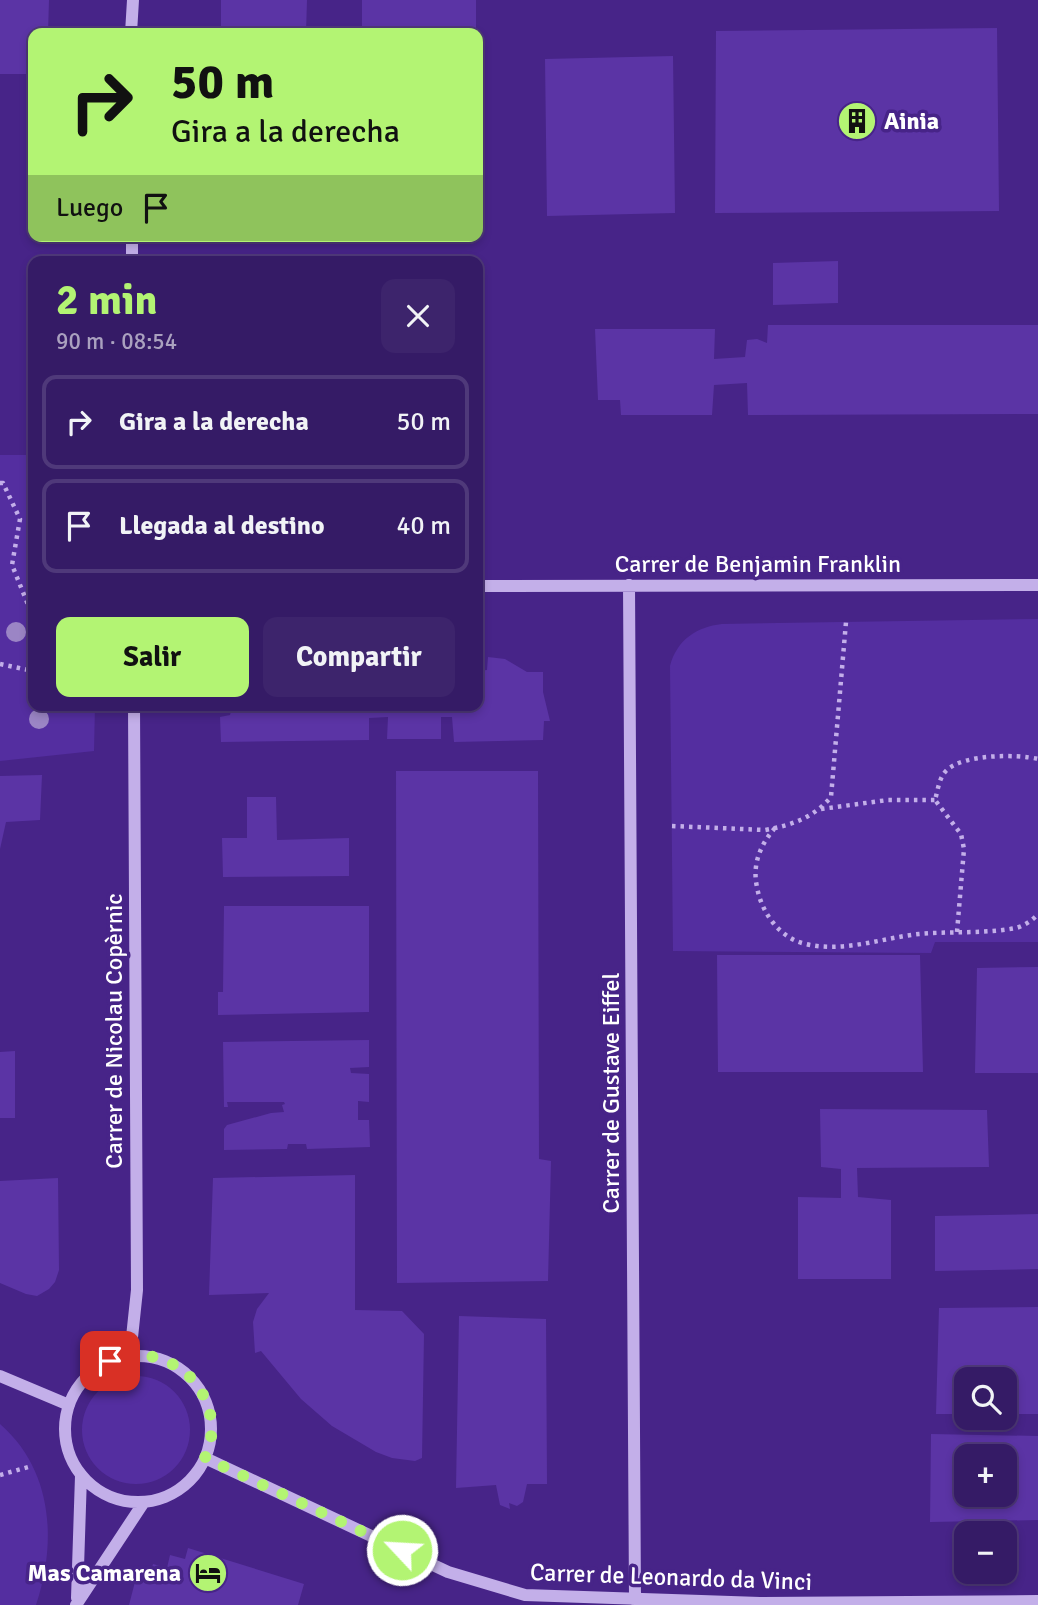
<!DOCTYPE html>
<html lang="es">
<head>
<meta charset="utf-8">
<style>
	:root { --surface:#351b66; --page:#3d246c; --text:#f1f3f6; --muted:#aaa1bf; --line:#4f397a; --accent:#b3f473 }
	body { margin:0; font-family:Signika,sans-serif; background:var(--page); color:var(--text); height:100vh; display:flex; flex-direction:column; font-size:26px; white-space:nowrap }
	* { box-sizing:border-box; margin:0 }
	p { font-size:23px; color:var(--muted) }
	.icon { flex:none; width:38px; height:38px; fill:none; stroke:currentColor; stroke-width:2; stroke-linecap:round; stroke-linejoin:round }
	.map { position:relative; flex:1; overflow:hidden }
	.details { position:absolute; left:28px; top:256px; width:455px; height:455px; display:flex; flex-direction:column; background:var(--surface); border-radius:14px; box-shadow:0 4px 10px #0003,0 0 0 2px var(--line) }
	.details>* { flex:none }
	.guide { position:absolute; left:28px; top:28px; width:455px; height:214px; border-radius:14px; box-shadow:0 4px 10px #0003,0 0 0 2px var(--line); background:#b3f473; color:#111; overflow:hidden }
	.controls { position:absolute; left:954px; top:1367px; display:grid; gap:14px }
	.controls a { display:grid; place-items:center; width:63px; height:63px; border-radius:14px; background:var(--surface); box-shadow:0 4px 10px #0003,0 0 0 2px var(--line); font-size:35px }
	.pin { position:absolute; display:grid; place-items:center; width:60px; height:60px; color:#fff; margin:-30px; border-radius:14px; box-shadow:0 4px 10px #0006 }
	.me { position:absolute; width:77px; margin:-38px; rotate:295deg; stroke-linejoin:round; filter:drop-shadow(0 0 5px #0008) }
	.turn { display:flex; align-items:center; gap:24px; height:147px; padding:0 28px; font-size:32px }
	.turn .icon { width:91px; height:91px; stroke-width:2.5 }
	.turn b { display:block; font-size:49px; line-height:60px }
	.then { display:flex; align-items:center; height:66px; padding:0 28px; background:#0003; gap:14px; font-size:26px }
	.round { display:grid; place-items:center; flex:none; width:74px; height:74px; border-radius:14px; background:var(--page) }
	.overview { display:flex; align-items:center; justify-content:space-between; height:119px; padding:0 28px }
	h1 { font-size:42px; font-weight:800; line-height:52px; color:var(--accent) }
	.button { display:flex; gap:14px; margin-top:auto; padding:14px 28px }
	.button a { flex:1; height:80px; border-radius:14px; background:var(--accent); color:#111; font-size:28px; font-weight:800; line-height:80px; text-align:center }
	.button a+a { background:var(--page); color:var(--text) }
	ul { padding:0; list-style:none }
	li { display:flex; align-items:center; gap:21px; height:94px; margin:0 14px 10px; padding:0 14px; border:4px solid var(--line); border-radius:14px }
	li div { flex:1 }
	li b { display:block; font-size:26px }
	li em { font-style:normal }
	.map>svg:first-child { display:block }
	.green { fill:#542ea0 }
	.building { fill:#5b34a5; fill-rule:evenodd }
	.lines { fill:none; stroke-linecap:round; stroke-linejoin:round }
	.path { stroke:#c3afe9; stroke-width:4.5; stroke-dasharray:3.5 5; stroke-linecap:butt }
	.minor { stroke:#c3afe9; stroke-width:12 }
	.tree { fill:#9b85c5 }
	.route { stroke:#b3f473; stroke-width:12; stroke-dasharray:0 21.6 }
	.labels { text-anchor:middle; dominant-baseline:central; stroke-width:7; stroke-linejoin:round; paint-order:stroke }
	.poi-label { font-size:24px; font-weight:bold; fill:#fff; stroke:#472488; text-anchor:start }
	.street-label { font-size:24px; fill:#fff; stroke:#472488 }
</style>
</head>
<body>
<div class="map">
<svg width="1038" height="1605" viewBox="0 0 1038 1605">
	<rect width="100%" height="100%" fill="#472488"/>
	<path class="green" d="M0,455H33V705H95L94,751L0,761Z
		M1038,619V942H935L931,953L673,951L670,666C677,640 696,627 722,624Z
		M82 1430a54 54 0 1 1 108 0a54 54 0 1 1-108 0Z
		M0,1424C53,1470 57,1542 36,1605H0Z"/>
	<path class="building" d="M0,0H49L48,33H33V74H0Z
		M221,0H307L306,33H221Z
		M362,0H476V33H362Z
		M997,28L999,211L715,213L716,31Z
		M673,56L675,213L547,216L545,59Z
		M838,261V303L773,305V263Z
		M768,325H1038V414L748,415L747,383L714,385L712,415H621L620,400H598L595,329H715L714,359L745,357L747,340L757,339L767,343Z
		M478,401H483L482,465L478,466Z
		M488,657L505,659L527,672H543V692L550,721H544L543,740L454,742L452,717H441V739H387L388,717L369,718V740L221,742L220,717L230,715L232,708L224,705H280L284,711L332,713L333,705H355V708L368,707V705H478V671L487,670Z
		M396,771H538L539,1159L551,1161L548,1281L397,1283Z
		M42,775L40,820L6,822L0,849V776Z
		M247,797H276L277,840L349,838V876L223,877L222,838H247Z
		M224,906H369V1012L218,1015V992H223Z
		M717,955H920L923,1072H718Z
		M1038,967V1073H975L977,968Z
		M369,1040V1067L350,1068L351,1073L369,1074V1102L358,1101V1120H369L370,1147L307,1149L306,1144H288L287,1149L224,1150V1129L227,1125L271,1113L284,1112L282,1105L285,1104L284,1102H227L228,1107H224L223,1042Z
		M15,1051V1118H0V1052Z
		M820,1109L987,1110L989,1167L857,1168L858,1197L891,1200V1279H798V1197L841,1198V1169L821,1167Z
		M355,1175V1310L402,1311L424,1334L422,1458L415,1461L392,1458L376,1452L332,1426L301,1399L261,1351L255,1353L253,1322L257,1309L269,1293L209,1295L213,1178Z
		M58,1178L59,1270L55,1282L49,1289L37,1296L26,1294L0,1283V1181Z
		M1038,1214V1269L935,1271V1216Z
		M1038,1307V1414H1004V1379H966V1414H936L939,1308Z
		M459,1316L546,1319L547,1484H527L523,1502L517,1506L509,1503L510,1509L500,1505L496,1485L456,1488Z
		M931,1434L1038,1436V1520L930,1522ZM966,1456H1004V1494H966Z
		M188,1548L304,1584L298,1605H129L136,1578L148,1579L153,1564L167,1568L170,1555L185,1559Z"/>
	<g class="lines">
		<path class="path" d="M0,483H3L20,519L12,565L33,617
			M0,664L33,671
			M821,809L888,800H935
			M672,826L765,830C792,825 813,818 831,797L846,622
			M775,828C760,845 752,865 757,887C761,911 778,936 802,943C841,954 881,938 919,934C951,931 985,934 1016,928C1024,926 1033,920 1038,914
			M957,932L964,849L961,834L935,800C938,790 939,777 947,770C964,754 1017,754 1038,759
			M0,1475L32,1466"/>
		<path class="minor" d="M131,33L133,0
			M132,236V261
			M629,585L635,1600
			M478,586L1038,585
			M130,1356L137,1290L134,705
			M65 1429a73 73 0 1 1 146 0a73 73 0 1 1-146 0Z
			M0,1376L69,1405
			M205,1458L448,1572L525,1595L760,1603L1038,1601
			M77,1598L81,1476
			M76,1605L144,1502"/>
	</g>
	<g class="tree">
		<circle cx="16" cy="632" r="10"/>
		<circle cx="39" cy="719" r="10"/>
	</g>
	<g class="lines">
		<path class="route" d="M110,1361C124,1357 138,1353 153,1357C189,1364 216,1400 211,1437C210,1444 207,1451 205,1458L402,1550"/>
	</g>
	<defs>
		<g id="building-disc" transform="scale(2.0125)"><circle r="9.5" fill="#b3f473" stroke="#472488"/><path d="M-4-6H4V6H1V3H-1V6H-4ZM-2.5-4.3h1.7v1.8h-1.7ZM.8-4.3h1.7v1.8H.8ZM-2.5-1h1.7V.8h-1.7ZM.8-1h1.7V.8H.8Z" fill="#111"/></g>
		<g id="hotel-disc" transform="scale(2.0125)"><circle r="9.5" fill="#b3f473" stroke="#472488"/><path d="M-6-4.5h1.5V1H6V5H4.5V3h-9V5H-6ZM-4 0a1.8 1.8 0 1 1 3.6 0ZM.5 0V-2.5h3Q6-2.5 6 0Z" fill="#111"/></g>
	</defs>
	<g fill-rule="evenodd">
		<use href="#building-disc" x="857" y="121"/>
		<use href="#hotel-disc" x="208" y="1573"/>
	</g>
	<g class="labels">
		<g class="poi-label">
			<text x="884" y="121">Ainia</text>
			<text x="181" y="1573" text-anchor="end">Mas Camarena</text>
		</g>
		<g class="street-label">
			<text x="758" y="564">Carrer de Benjamin Franklin</text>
			<text transform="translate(114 1031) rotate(-90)">Carrer de Nicolau Copèrnic</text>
			<text transform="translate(611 1093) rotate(-90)">Carrer de Gustave Eiffel</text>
			<text transform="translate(671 1577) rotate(2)">Carrer de Leonardo da Vinci</text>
		</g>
	</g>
</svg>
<div class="controls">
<a><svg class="icon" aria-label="search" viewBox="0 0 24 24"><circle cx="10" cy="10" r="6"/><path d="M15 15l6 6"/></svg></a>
<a>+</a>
<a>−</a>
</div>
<div class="pin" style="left:110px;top:1361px;background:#d93025"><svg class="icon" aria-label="arrive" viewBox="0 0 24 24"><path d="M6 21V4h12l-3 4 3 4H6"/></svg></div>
<svg class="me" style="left:402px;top:1550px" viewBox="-20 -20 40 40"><circle r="17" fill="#b3f473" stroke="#fff" stroke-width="3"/><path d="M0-11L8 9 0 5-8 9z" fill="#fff"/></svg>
<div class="guide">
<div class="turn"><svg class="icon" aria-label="right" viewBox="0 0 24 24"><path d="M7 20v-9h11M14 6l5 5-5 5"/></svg><div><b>50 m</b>Gira a la derecha</div></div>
<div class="then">Luego<svg class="icon" aria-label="arrive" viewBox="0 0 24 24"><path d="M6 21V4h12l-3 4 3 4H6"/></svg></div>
</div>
<section class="details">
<div class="overview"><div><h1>2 min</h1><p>90 m · 08:54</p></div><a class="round"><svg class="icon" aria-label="close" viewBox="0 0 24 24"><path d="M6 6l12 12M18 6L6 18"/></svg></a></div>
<ul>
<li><svg class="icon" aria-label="right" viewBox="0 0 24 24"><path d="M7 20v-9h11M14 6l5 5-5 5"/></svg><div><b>Gira a la derecha</b></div><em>50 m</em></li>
<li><svg class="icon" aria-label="arrive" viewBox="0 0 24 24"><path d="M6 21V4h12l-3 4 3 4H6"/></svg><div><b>Llegada al destino</b></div><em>40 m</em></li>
</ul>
<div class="button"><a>Salir</a><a>Compartir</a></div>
</section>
</div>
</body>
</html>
